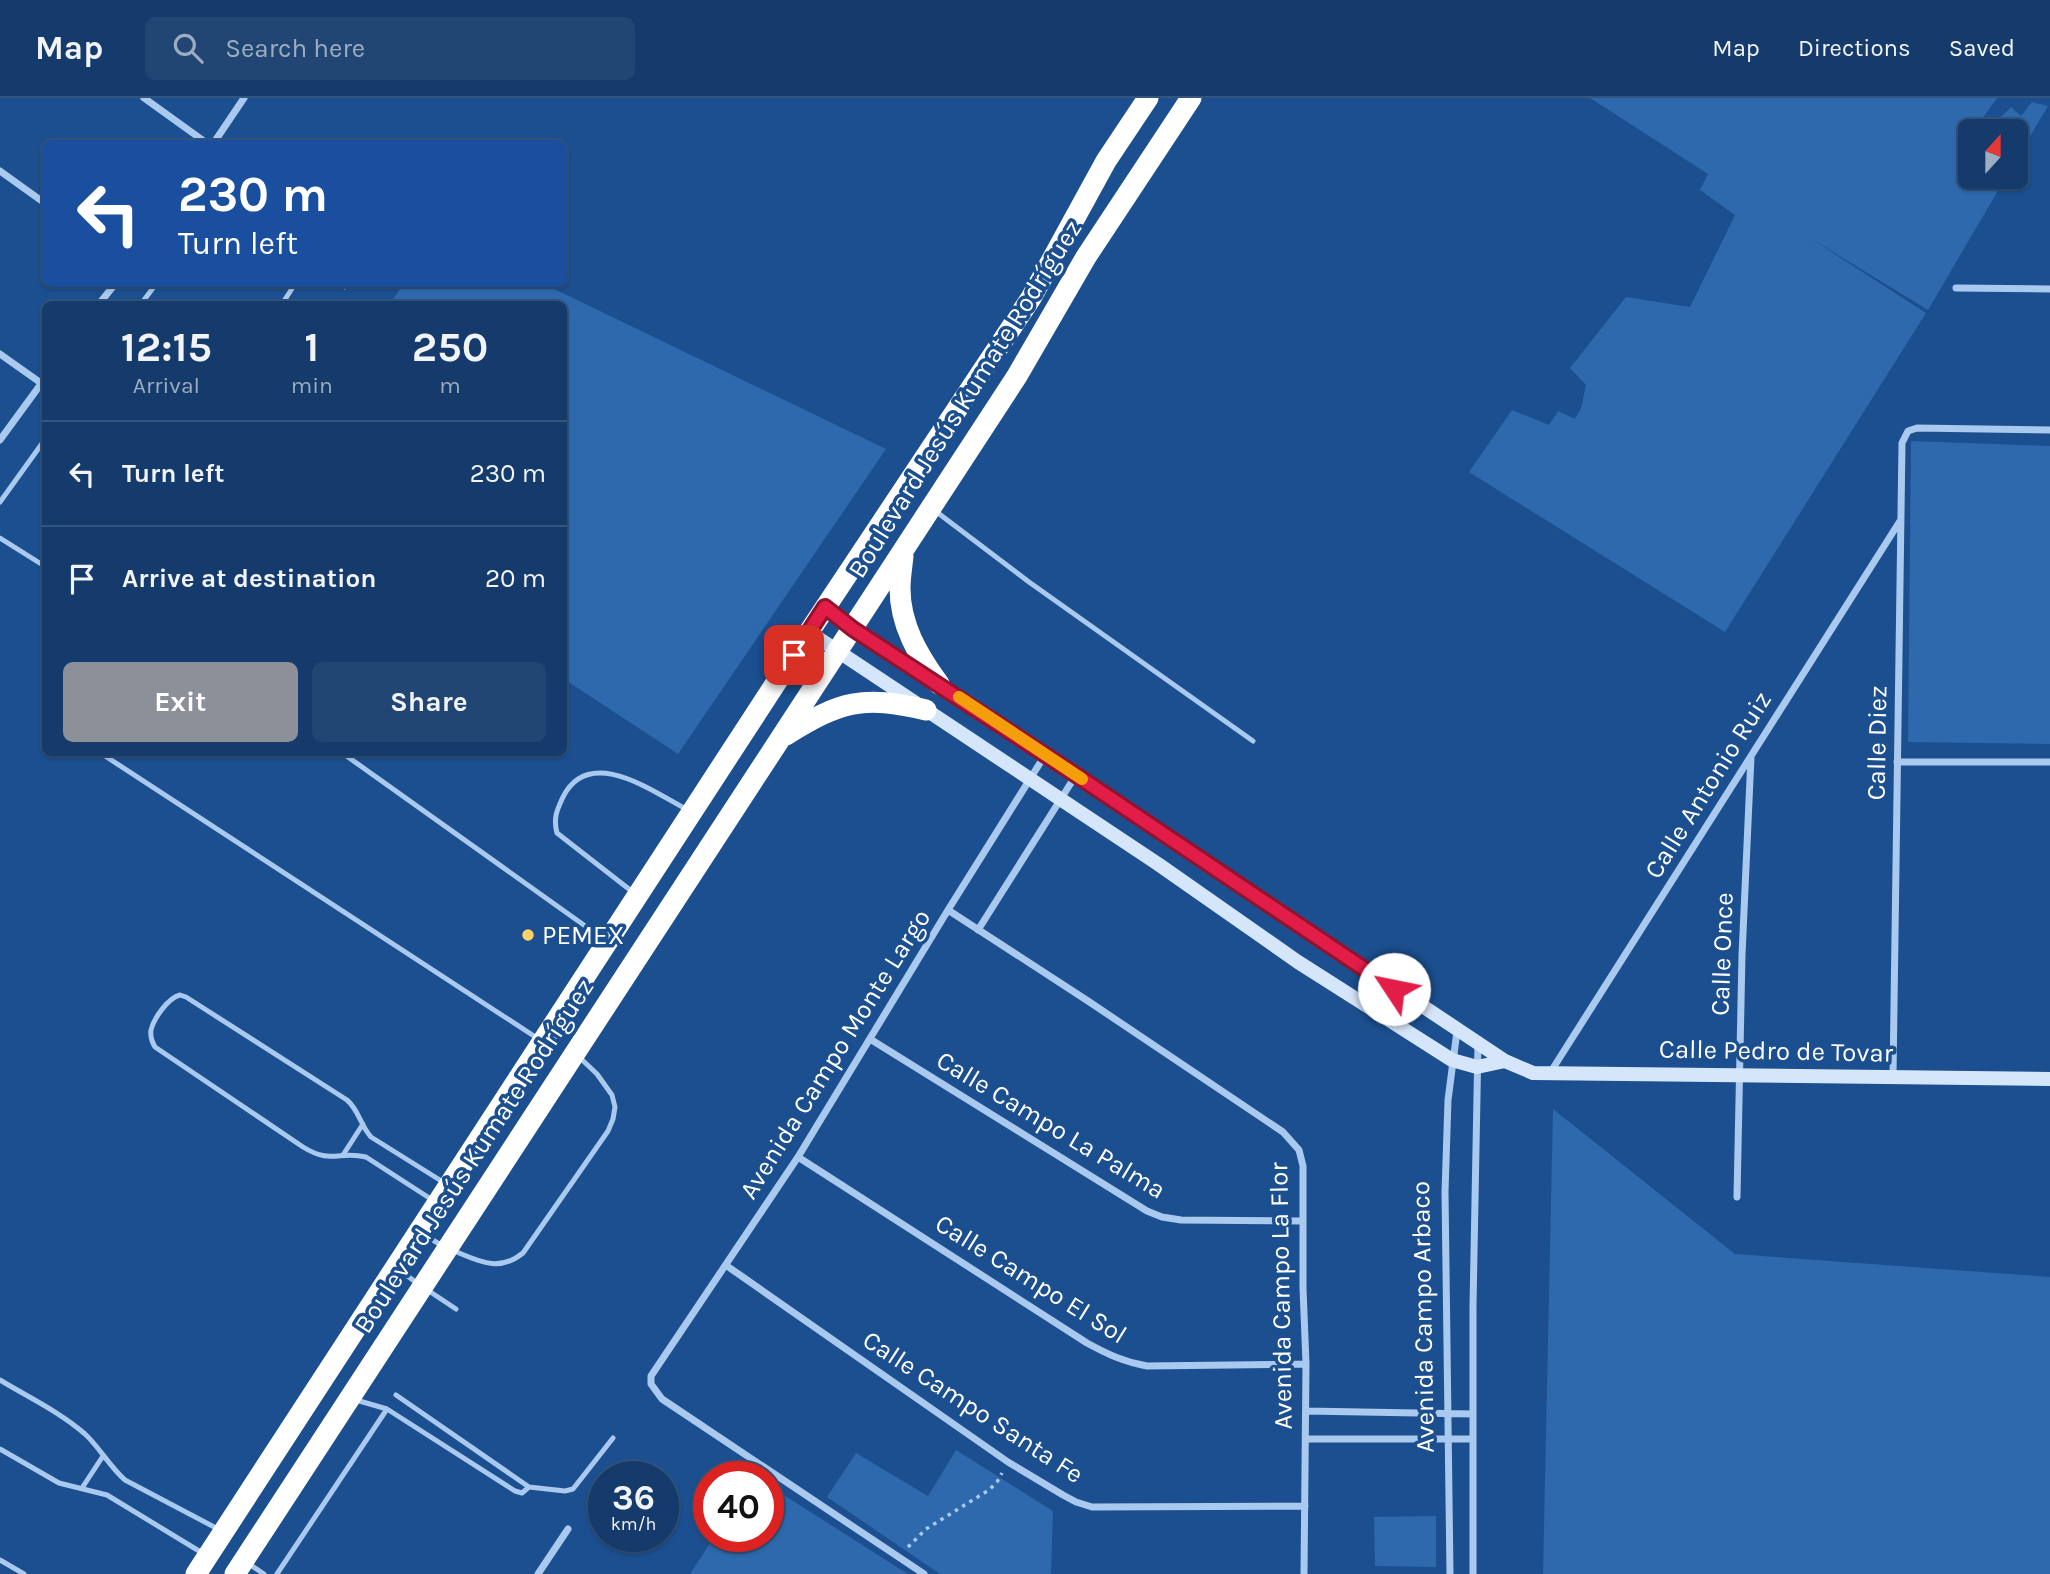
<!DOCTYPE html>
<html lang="en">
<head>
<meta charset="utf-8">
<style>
	:root { --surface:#143b6b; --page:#214673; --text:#f1f3f6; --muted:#9dadc1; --line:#33557e; --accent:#8c9099 }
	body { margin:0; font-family:Karla,sans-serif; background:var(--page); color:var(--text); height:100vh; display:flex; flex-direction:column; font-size:26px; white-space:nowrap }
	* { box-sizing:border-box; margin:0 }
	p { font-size:23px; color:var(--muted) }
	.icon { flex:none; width:38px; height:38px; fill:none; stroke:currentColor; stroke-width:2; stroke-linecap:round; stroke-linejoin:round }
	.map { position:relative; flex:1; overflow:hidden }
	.panel { position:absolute; left:42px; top:203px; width:525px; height:455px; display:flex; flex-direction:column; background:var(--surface); border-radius:10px; box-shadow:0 2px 5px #0004,0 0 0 2px var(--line) }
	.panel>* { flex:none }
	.guide { position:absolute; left:42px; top:42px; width:525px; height:147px; border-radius:10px; box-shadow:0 2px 5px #0004,0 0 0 2px var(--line); background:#1a4fa0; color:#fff; overflow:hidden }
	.needle { width:46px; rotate:21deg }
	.controls { position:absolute; left:1958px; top:21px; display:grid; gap:14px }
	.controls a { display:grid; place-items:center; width:70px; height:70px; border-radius:10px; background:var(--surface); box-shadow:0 2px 5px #0004,0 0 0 2px var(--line); font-size:35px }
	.speed { position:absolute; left:588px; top:1363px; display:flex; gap:14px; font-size:35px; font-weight:700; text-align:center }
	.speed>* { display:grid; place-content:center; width:91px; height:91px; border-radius:50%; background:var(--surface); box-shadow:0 2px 5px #0004,0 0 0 2px var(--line); line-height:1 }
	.speed small { font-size:18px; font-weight:400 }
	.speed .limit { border:10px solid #d22; background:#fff; color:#111 }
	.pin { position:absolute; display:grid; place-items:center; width:60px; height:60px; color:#fff; margin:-30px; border-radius:14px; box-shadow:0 4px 10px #0006 }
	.me { position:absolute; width:77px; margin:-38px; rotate:304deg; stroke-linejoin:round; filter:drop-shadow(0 0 5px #0008) }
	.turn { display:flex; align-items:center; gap:24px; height:147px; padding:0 21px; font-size:32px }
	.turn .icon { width:91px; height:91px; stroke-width:2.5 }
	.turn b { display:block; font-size:49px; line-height:60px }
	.eta { display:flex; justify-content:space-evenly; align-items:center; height:119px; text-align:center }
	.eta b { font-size:42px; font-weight:700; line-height:49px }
	.button { display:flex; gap:14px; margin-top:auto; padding:14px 21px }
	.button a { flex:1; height:80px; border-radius:10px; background:var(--accent); color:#fff; font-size:28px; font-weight:700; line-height:80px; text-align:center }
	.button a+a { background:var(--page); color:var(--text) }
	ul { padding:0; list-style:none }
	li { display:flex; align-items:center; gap:21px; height:105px; padding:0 21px; border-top:2px solid var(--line) }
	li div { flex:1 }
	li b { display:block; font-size:26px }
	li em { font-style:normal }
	header { display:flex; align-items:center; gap:42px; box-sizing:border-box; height:98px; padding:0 35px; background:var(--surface); border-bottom:2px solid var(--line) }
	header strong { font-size:33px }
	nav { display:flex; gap:38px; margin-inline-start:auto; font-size:24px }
	.search { width:490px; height:63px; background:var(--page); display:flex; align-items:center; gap:18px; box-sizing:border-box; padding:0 24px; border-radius:10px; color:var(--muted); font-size:26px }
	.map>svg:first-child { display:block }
	.green { fill:#2e69ad }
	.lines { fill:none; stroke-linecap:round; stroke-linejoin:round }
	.path { stroke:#a9c9ee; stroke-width:3.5; stroke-dasharray:3.5 5; stroke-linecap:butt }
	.lane { stroke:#a9c9ee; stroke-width:5 }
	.street { stroke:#a9c9ee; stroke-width:7 }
	.secondary { stroke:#d6e6fa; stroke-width:14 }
	.highway { stroke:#fff; stroke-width:21 }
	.route-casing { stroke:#92132f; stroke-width:18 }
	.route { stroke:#e11d48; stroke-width:12 }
	.slow { stroke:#f59e0b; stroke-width:12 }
	.poi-dot { fill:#ffd166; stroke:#1b4f8f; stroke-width:2.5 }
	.labels { text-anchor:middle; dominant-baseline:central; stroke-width:7; stroke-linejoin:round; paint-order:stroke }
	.street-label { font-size:26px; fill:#fff; stroke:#1b4f8f }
	.poi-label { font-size:26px; fill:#fff; stroke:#1b4f8f; text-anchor:start }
</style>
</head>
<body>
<header>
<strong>Map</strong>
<div class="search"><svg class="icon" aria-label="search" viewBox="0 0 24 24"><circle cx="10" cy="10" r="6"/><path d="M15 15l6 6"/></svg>Search here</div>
<nav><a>Map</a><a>Directions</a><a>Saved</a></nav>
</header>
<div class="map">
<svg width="2050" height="1476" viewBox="0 0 2050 1476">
	<rect width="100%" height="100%" fill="#1b4f8f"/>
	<path class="green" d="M1590,0H1997L1982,21L1988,32L2011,9L2021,18L2032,4L2048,8L2016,62V33H1970V79H2006L1928,212L1810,140L1926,215L1725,534L1469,374L1512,312L1549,327L1558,313L1575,321L1581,310L1586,287L1570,270L1626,199L1690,209L1735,117L1700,92L1708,76Z
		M403,186H544L886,351L678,656L564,581V206H390Z
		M1911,343L2050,348V646L1908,644Z
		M1553,1011L1735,1156L2050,1179V1476H1543Z
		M956,1352L1053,1413L1051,1476H940L827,1399L856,1355L928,1398Z
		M768,1387L908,1476H690L714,1439L768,1438Z
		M1436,1418V1469L1375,1468L1374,1419Z"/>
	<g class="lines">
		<path class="path" d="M908,1449L926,1431L989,1392L997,1384L1002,1375"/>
		<path class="lane" d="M339,186L345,189
			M141,206L156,186
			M282,206L295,186
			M0,404L46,340
			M934,412L1029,484L1253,643
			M0,440L46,469
			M99,654L537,940
			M341,654L602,840
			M634,795L557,735C553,720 557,712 563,699C589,647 652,693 686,711
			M343,1057L363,1026
			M434,1103L366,1059C339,1052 332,1067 303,1049L155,949C152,944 150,939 151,932C154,920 168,900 180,897L186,899L347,1002C359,1012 360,1027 371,1039L443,1084
			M424,1137L443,1148
			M452,1152C479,1163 498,1175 523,1155L608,1033L613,1021L615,1009L612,997L597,976L578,958
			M401,1173L418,1186
			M426,1191L456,1211
			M0,1282C28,1299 60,1314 85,1336C100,1350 110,1369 125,1382L218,1431
			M396,1297L529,1389L565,1393L573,1391L613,1340
			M356,1302L387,1311L515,1393L522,1395L529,1389
			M0,1351L59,1385L107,1397L204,1456
			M82,1390L103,1358
			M0,1462L24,1476
			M249,1466L264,1476
			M277,1476L387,1311"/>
		<path class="street" d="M144,0L208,46
			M213,46L244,0
			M0,73L46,106
			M1956,190L2050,191
			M99,206L115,186
			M0,256L41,285
			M0,342L46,279
			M1897,664H2050
			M948,812L1088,903L1283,1034L1299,1052L1303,1068V1190L1306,1266L1304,1476
			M978,832L1076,677
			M870,941L1147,1113L1162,1119L1181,1122L1303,1123
			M1550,975L1900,423
			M1893,979L1902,345L1908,333L1917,330L2050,332
			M798,1059L1087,1245C1107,1256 1124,1264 1147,1268L1306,1266
			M1737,1099L1742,857L1751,659
			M727,1168L1008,1364L1063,1397L1076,1404L1092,1409L1305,1408
			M1306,1313L1473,1316
			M1306,1341H1473
			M538,1476L568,1431
			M924,1476L662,1301L651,1286V1278L798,1059L948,812L1045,657
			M1450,1476L1445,1094L1448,1002L1457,933
			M1473,1476V1208L1478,945"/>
		<path class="secondary" d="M825,509L853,531L939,586L1505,963L1533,975L2050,981
			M809,534L1158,766L1298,864L1452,962L1477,969L1505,963"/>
		<path class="highway" d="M903,458C902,468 900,480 900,490C900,527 918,557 939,586
			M786,637C841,603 862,597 926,612
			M196,1476L809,534L1031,200L1106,63L1148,0
			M235,1476L1017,278L1086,159L1191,0"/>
	</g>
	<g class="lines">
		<g class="route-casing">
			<path id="route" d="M794,557L825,509L853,531L1076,677L1394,891"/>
		</g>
		<use href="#route" class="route"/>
		<path class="slow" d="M959,599L1082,681"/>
	</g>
	<circle class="poi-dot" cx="528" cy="837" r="7"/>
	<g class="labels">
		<g class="street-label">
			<text transform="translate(965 301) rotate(-58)">Boulevard Jesús Kumate Rodríguez</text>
			<text transform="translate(1877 645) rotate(-89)">Calle Diez</text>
			<text transform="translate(1708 687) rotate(-58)">Calle Antonio Ruiz</text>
			<text transform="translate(1722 856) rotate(-88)">Calle Once</text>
			<text transform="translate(1776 953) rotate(1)">Calle Pedro de Tovar</text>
			<text transform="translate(835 956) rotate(-58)">Avenida Campo Monte Largo</text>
			<text transform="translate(1051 1027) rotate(31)">Calle Campo La Palma</text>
			<text transform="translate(474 1058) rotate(-57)">Boulevard Jesús Kumate Rodríguez</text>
			<text transform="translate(1031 1181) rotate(32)">Calle Campo El Sol</text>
			<text transform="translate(1281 1198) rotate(-91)">Avenida Campo La Flor</text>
			<text transform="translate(1423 1219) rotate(-91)">Avenida Campo Arbaco</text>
			<text transform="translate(973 1309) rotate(33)">Calle Campo Santa Fe</text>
		</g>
		<g class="poi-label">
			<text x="542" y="837">PEMEX</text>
		</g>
	</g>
</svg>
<div class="controls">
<a><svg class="needle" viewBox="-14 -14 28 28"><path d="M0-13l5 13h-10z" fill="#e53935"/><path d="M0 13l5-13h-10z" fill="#9dadc1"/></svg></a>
</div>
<div class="speed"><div>36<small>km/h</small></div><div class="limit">40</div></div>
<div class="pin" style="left:794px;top:557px;background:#d93025"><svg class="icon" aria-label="arrive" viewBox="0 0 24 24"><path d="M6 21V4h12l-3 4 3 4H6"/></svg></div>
<svg class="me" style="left:1394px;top:891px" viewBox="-20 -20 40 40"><circle r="19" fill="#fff"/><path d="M0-13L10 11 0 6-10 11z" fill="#e11d48"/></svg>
<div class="guide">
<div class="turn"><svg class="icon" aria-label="left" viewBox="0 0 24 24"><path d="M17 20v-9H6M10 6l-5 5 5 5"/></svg><div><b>230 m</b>Turn left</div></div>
</div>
<section class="panel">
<div class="eta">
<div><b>12:15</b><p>Arrival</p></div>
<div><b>1</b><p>min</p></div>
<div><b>250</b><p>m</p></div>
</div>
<ul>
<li><svg class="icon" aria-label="left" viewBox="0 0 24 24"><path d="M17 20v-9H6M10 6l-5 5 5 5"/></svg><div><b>Turn left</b></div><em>230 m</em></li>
<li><svg class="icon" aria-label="arrive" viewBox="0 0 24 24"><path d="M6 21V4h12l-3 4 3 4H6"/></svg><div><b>Arrive at destination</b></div><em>20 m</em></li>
</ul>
<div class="button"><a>Exit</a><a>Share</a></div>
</section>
</div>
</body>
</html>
